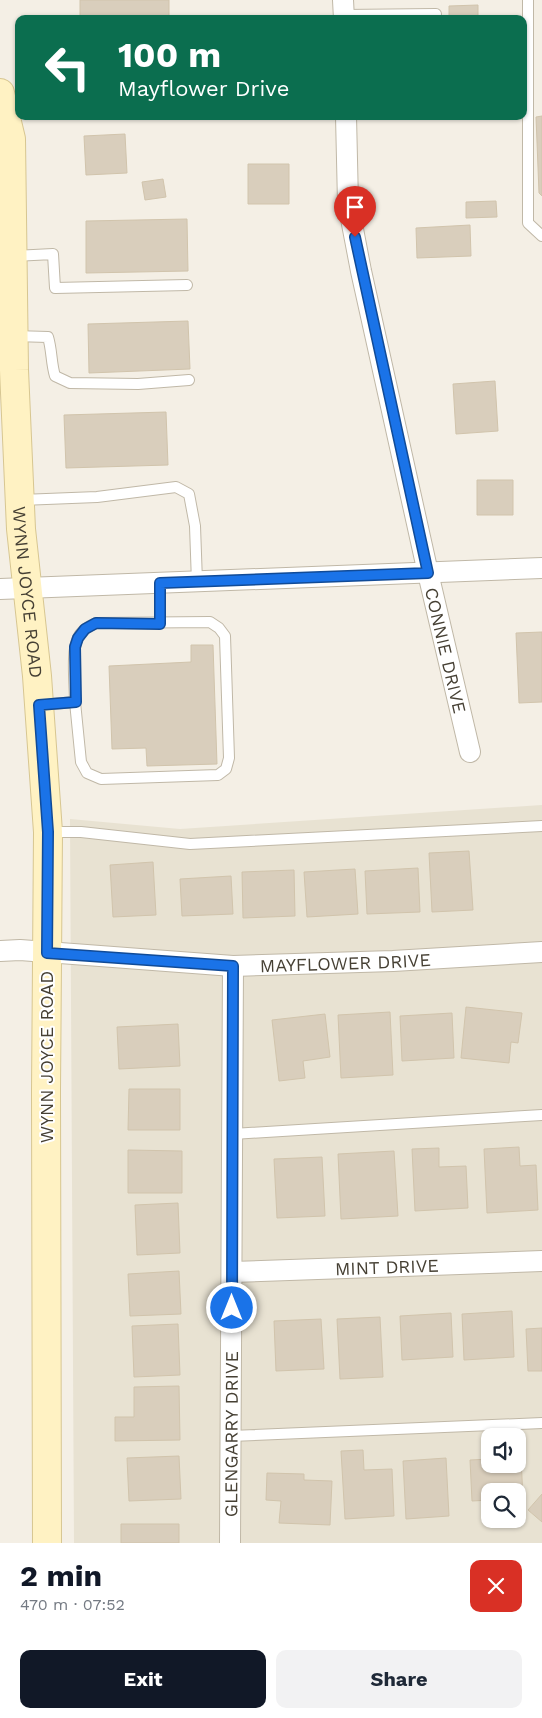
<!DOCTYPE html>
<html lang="en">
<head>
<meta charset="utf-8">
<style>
	:root { --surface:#fff; --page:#f2f2f3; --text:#1f2937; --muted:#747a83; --accent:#111827 }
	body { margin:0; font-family:"Work Sans",sans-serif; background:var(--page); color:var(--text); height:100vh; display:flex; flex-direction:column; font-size:19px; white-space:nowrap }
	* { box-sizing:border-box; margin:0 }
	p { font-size:16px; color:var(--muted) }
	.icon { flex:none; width:28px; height:28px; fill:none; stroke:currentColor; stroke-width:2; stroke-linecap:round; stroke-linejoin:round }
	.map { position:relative; height:1543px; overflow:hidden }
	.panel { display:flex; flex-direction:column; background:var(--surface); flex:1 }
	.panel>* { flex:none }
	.banner { position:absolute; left:15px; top:15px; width:512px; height:105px; border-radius:10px; box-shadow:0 1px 4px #0004; background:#0b6e4f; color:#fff; overflow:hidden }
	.tools { position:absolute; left:481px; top:1428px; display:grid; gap:10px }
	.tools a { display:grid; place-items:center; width:45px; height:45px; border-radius:10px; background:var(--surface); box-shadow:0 1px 4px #0004; font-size:25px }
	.pin { position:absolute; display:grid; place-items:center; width:42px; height:42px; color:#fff; margin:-51px -21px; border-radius:50% 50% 50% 0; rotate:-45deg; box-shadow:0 0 5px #0007 }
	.pin .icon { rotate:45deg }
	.me { position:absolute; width:55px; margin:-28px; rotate:0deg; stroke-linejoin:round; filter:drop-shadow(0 0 4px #0008) }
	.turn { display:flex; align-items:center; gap:18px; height:105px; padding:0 20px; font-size:22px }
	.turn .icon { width:65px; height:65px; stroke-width:2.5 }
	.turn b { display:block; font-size:35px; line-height:42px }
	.round { display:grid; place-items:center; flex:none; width:52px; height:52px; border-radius:10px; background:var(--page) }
	.summary { display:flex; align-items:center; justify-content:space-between; height:85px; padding:0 20px }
	h1 { font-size:30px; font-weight:700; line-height:38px; color:var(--accent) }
	.primary-button { display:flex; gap:10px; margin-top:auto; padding:10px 20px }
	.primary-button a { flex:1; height:58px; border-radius:10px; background:var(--accent); color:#fff; font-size:20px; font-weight:700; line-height:58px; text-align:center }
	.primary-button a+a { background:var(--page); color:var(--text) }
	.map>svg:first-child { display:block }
	.residential { fill:#e8e2d2; fill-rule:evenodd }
	.building { fill:#d9cebc; stroke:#d1c4ac }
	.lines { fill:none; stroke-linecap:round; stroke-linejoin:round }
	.lane-casing { stroke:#c0b8a7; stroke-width:12 }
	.street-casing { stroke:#c0b8a7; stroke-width:22 }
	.secondary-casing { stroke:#d7c691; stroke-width:30 }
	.lane { stroke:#fff; stroke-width:10 }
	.street { stroke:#fff; stroke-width:20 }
	.secondary { stroke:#fff2c3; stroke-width:28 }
	.route-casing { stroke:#114b97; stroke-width:12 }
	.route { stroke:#1a73e8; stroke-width:9 }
	.labels { text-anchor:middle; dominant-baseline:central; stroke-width:4; stroke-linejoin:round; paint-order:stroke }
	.street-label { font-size:18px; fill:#464034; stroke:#fff }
</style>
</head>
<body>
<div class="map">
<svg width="542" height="1543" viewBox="0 0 542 1543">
	<rect width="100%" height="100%" fill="#f4efe5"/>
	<path class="residential" d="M542,805V1543H74L70,819L180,829ZM490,1436H518V1464H490ZM490,1491H518V1519H490Z"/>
	<path class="building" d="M80,0H169V19H80Z
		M478,5V17L449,18V6Z
		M542,116V196L539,193L536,117Z
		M125,134L127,173L86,175L84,136Z
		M248,164H289V204H248Z
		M163,179L166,197L145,200L142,182Z
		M496,201L497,217L466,218V202Z
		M187,219L188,271L86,273V221Z
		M470,225L471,256L417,258L416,228Z
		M188,321L190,369L89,373L88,324Z
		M495,381L498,431L456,434L453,384Z
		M166,412L168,465L66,468L64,415Z
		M477,480H513V515H477Z
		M542,632V702L519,703L516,633Z
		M191,645H213L217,764L147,766L146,748L112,749L109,666L191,662Z
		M469,851L473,910L432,912L429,853Z
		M153,862L156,915L113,917L110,865Z
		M418,868L420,912L367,914L365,871Z
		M355,869L358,914L307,917L304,872Z
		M294,870L295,916L243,918L242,872Z
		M231,876L233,914L182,916L180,879Z
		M466,1007L522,1013L518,1043L511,1042L509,1063L461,1058Z
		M390,1012L393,1075L341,1078L338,1015Z
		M452,1013L454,1058L402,1061L400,1016Z
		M325,1014L330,1057L303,1061L305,1078L279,1081L272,1020Z
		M178,1024L180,1066L119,1069L117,1027Z
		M129,1089H180V1130H128Z
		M519,1147L520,1166L536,1165L538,1210L487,1213L484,1149Z
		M439,1148V1167L466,1166L468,1208L415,1211L412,1149Z
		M128,1150L182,1151V1193H128Z
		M394,1151L398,1216L341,1219L338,1154Z
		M322,1157L325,1216L277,1218L274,1159Z
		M178,1203L180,1253L137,1255L135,1205Z
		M179,1271L181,1314L130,1316L128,1274Z
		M512,1311L514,1357L464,1360L462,1314Z
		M451,1313L453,1357L402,1360L400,1316Z
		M380,1317L383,1377L340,1379L337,1319Z
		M321,1319L324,1369L276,1371L274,1321Z
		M178,1324L180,1375L134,1377L132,1326Z
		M542,1328V1371H528L526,1329Z
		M179,1386L180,1440L115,1441V1417H134V1387Z
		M363,1450L364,1470L392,1469L394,1516L345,1519L341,1451Z
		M179,1456L181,1499L129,1501L127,1458Z
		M521,1457L523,1498H518V1491H490V1500L472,1501L470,1460L490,1459V1464H518V1458Z
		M446,1458L449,1516L406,1519L403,1461Z
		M267,1473L304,1474V1480L332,1481L330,1525L279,1523L281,1501L266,1500Z
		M542,1494V1522L528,1510Z
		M121,1524H179V1543H121Z"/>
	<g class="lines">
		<g class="lane-casing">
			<path id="lane" d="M528,0V223L542,236
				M344,15L436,14
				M14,256L53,254L55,288L187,285
				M14,336L48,337C52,350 51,363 55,376L70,383L138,384L189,380
				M21,500L97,497L176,487L189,494L195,526L197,582
				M160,583V623
				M40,705L75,702C75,687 71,650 78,638C81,630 89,626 96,623L210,622L219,628L225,636L229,758L226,769L218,775L101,779L87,773L81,762L75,702
				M49,832H81L190,844L542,826
				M233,1134L542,1115
				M231,1436L542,1423"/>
		</g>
		<g class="street-casing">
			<g id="street">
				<path d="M343,0L344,19"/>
				<path id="s1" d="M346,116L348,203L361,271L428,573L470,752"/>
				<path d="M0,589L542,568"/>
				<path id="s2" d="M0,951L20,950L233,966L393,961L542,952"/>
				<path id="s3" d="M232,1272L542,1261"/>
				<path id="s4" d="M230,1543L233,966"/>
			</g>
		</g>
		<g class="secondary-casing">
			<g id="secondary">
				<path id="s5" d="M0,93L11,139L14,370L21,529L37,676L48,832L46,1091L47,1543"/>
			</g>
		</g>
		<use href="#lane" class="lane"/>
		<use href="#street" class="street"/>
		<use href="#secondary" class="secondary"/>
	</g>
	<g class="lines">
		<g class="route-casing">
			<path id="route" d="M232,1308L233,966L47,953L48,832L39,705L76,702L75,647L78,638L85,629L96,623L160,624V583L428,573L355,237"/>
		</g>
		<use href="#route" class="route"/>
	</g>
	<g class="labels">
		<g class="street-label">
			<text stroke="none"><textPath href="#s5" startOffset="501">WYNN JOYCE ROAD</textPath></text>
			<text stroke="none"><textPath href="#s1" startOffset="545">CONNIE DRIVE</textPath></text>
			<text stroke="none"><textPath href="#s2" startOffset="346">MAYFLOWER DRIVE</textPath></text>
			<text transform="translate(46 1057) rotate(-90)">WYNN JOYCE ROAD</text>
			<text stroke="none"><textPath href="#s3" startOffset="155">MINT DRIVE</textPath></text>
			<text stroke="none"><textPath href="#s4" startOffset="109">GLENGARRY DRIVE</textPath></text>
		</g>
	</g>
</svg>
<div class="tools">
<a><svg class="icon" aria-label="sound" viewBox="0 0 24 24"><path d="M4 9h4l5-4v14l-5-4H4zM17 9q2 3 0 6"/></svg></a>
<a><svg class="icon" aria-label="search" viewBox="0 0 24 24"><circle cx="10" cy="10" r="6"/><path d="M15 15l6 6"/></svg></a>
</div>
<div class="pin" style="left:355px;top:237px;background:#d93025"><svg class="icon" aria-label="arrive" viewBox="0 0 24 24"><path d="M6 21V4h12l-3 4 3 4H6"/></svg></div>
<svg class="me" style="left:232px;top:1308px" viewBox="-20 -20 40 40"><circle r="17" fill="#1a73e8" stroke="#fff" stroke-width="3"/><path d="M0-11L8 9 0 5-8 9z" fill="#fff"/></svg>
<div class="banner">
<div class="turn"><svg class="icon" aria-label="left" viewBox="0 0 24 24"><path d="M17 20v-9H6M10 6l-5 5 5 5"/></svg><div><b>100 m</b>Mayflower Drive</div></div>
</div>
</div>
<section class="panel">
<div class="summary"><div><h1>2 min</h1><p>470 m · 07:52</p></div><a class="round" style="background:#d93025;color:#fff"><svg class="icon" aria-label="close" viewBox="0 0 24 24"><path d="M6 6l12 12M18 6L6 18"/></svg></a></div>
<div class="primary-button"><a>Exit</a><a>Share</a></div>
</section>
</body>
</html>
